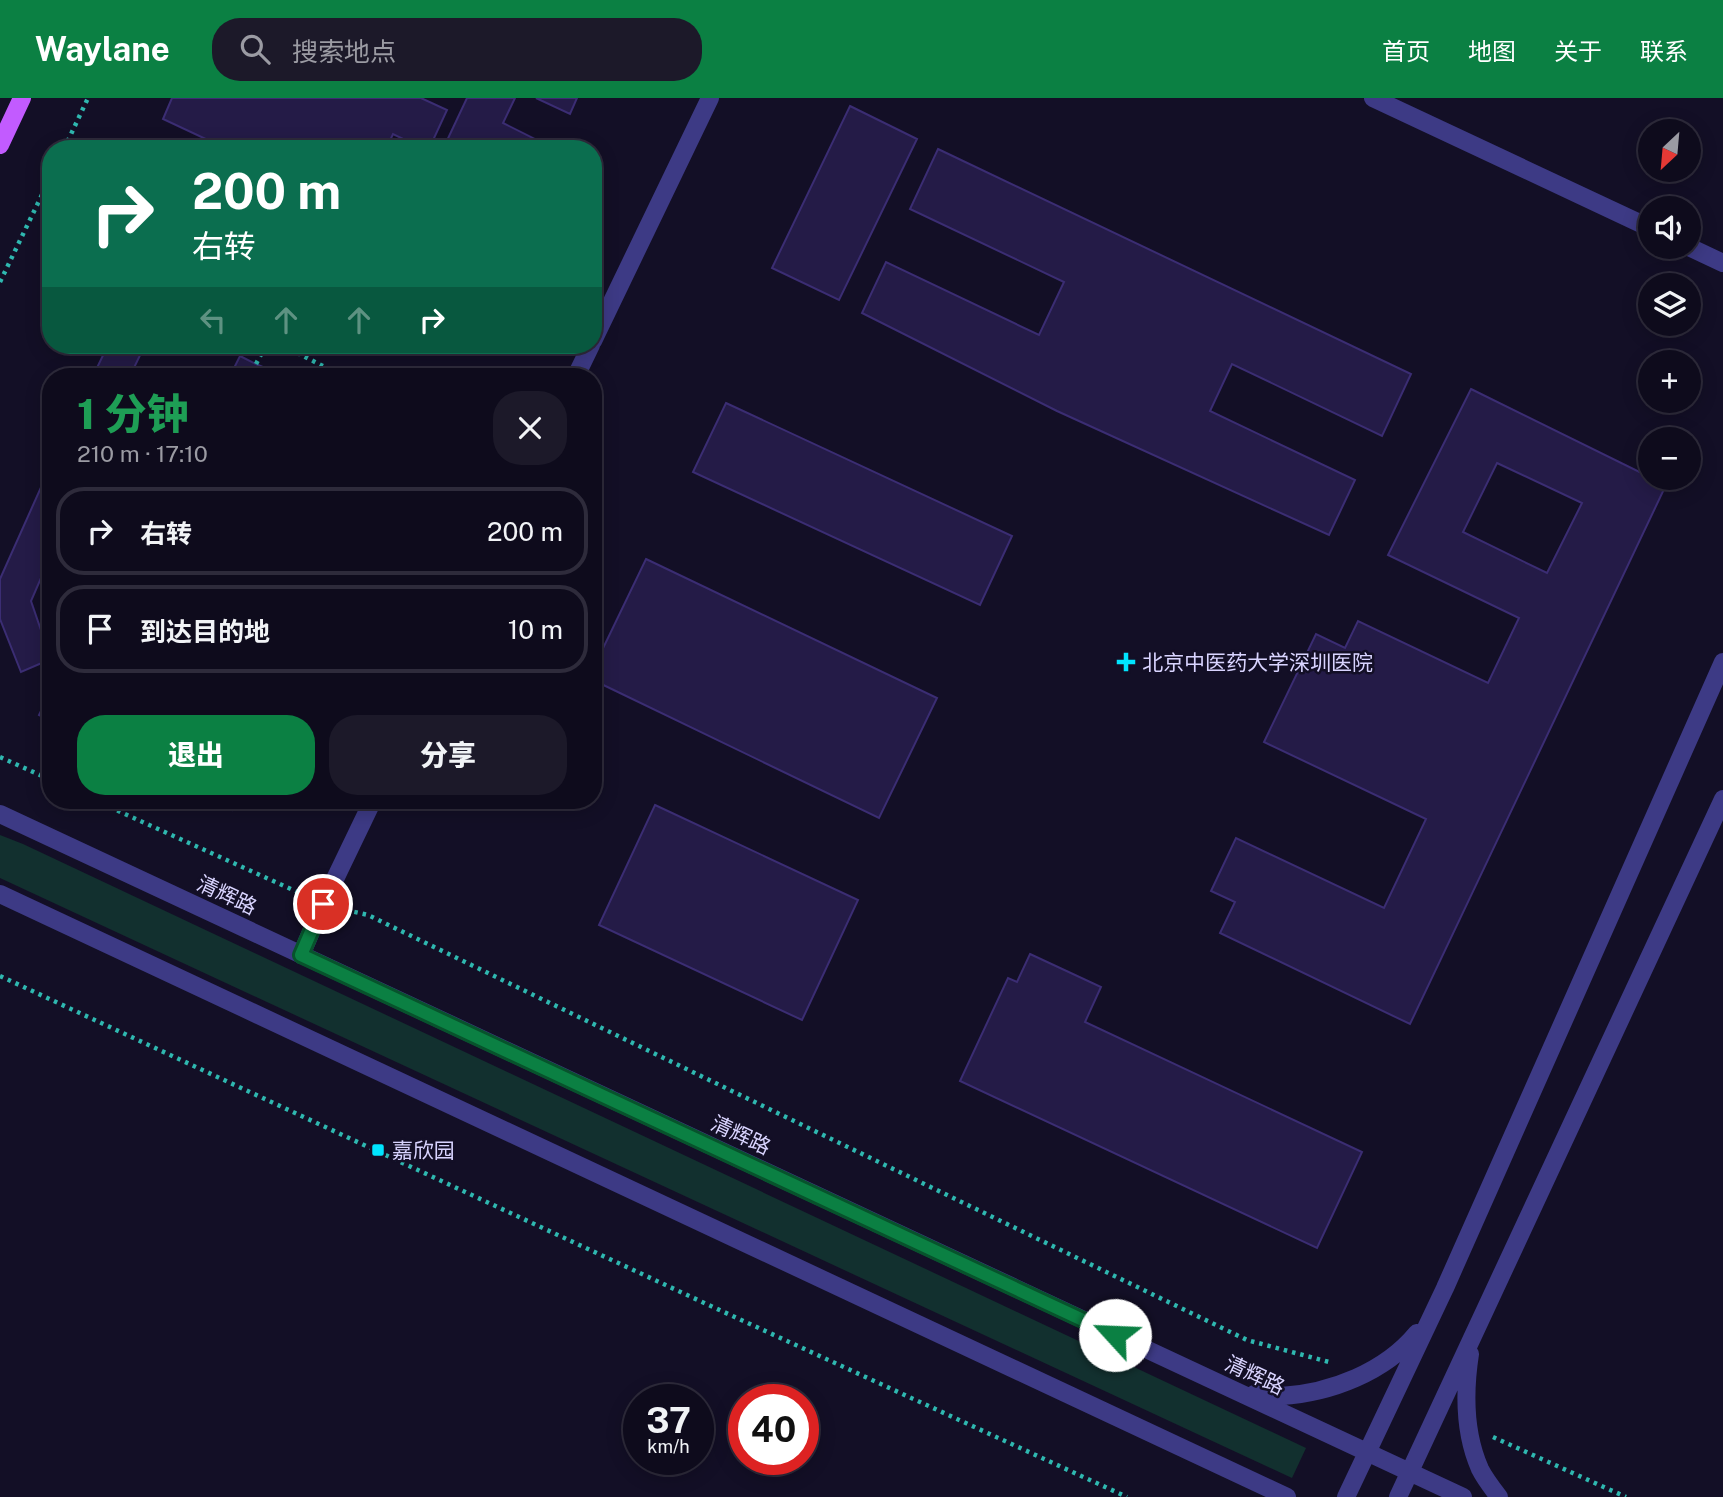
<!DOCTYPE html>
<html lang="zh">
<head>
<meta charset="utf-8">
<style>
	:root { --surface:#0e0b1c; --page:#1c1929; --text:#f1f3f6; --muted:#9b9ba3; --line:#2e2b3b; --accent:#0b8043 }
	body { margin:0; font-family:"Public Sans","Noto Sans SC",sans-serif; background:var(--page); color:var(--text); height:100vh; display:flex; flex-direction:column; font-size:26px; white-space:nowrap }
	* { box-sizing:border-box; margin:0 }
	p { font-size:23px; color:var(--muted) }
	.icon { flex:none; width:38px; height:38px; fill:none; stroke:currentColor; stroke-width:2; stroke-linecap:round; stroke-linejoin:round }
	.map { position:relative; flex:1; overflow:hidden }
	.sheet { position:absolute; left:42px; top:270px; width:560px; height:441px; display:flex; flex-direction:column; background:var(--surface); border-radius:28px; box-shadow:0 4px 18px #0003,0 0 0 2px var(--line) }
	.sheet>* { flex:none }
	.hud { position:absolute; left:42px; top:42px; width:560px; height:214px; border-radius:28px; box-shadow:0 4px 18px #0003,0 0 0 2px var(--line); background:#0b6e4f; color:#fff; overflow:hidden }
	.needle { width:46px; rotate:206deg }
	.fabs { position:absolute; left:1638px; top:21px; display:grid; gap:14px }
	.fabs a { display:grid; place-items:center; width:63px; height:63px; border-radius:50%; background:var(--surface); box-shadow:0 4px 18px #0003,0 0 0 2px var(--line); font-size:35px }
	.speed { position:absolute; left:623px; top:1286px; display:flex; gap:14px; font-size:35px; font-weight:700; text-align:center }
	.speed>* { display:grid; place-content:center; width:91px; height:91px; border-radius:50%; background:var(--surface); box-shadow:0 4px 18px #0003,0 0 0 2px var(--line); line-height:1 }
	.speed small { font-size:18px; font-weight:400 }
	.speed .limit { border:10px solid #d22; background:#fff; color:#111 }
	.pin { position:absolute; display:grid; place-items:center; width:60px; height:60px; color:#fff; margin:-30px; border:4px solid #fff; border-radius:50%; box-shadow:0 2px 7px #0007 }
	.me { position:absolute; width:77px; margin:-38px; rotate:295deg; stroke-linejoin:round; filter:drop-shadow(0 0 5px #0008) }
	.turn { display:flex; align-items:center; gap:24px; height:147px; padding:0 35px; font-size:32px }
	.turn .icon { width:91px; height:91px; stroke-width:2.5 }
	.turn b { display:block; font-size:49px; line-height:60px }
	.lanes { display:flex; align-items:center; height:66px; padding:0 35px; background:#0003; justify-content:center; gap:35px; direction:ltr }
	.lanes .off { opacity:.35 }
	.round { display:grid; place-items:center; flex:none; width:74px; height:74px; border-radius:28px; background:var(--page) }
	.head { display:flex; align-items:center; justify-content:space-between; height:119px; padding:0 35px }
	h1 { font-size:42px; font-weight:800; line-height:52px; color:#1e9e55 }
	.action { display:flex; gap:14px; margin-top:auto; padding:14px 35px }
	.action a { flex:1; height:80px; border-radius:28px; background:var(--accent); color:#fff; font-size:28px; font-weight:800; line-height:80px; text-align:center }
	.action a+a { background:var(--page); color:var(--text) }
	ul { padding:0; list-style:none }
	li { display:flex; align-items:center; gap:21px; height:88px; margin:0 14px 10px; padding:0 21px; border:4px solid var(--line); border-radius:28px }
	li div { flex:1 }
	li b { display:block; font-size:26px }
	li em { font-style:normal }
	header { display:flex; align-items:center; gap:42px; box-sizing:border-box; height:98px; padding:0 35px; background:var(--accent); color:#fff }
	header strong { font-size:33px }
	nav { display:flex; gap:38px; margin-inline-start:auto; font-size:24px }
	.search { width:490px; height:63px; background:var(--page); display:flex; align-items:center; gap:18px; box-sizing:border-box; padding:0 24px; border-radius:28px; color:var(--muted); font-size:26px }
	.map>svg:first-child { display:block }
	.green { fill:#12302f }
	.building { fill:#241b47; stroke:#3b2d73; stroke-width:2; fill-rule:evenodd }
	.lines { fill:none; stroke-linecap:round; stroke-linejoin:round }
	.path { stroke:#2fb8b0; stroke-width:4.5; stroke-dasharray:3.5 5; stroke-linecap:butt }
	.minor { stroke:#3d3a85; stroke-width:18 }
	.major { stroke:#c25bff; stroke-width:18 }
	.route-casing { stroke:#07532c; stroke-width:18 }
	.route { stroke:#0b8043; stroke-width:12 }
	.poi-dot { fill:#00e5ff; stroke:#130f26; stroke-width:2.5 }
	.labels { text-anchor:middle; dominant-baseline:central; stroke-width:5; stroke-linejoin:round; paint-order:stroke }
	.poi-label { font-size:21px; fill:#d9d4ff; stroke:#130f26; text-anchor:start }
	.street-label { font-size:21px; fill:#d9d4ff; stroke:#130f26 }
</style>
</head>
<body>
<header>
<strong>Waylane</strong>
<div class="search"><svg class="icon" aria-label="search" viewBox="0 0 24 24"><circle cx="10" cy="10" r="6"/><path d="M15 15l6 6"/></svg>搜索地点</div>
<nav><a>首页</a><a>地图</a><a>关于</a><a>联系</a></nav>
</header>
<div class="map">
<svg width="1723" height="1399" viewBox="0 0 1723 1399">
	<rect width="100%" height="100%" fill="#130f26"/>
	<path class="green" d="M0,737L23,746L1306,1350L1292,1380L0,780Z"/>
	<path class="building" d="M172,0H421L447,12L429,51H424L393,36L386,51H227L163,21Z
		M467,0H515L503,25L553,50V51H443Z
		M536,0H577L570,16Z
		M850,8L917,41L839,202L772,170Z
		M938,51L1411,276L1382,338L1232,266L1210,313L1355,382L1329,437L1057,313L862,215L886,164L1039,237L1064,184L910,111Z
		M108,247H145L130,278H93Z
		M240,258L256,266L283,278H230Z
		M1471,291L1666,387L1410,926L1220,835L1235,804L1211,793L1236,740L1384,810L1426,721L1264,644L1316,536L1345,550L1358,523L1488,585L1519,520L1388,457ZM1497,365L1582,405L1547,475L1463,434Z
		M726,305L1012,438L980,507L693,374Z
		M51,367V457L31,503L42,535L48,532L51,540V561L21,574L0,521V481Z
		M646,461L937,600L879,720L593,582V571Z
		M51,592V623L39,617Z
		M212,702H237L232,712Z
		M655,707L858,802L802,922L599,827Z
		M1030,856L1101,889L1085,924L1362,1054L1317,1150L960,983L1008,880L1017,884Z"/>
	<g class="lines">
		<path class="path" d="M64,51L88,0
			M0,184L51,78
			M282,247L342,278
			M256,266L266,247
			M0,659L51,682
			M94,702L302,796
			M346,812L368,817L1247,1242L1329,1264
			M0,878L713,1209L1127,1399
			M1493,1339L1626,1399"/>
		<path class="minor" d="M1373,0L1650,130
			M1689,149L1723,165
			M593,243L710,0
			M576,278L591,247
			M0,716L1463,1399
			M0,796L1287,1399
			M301,857L323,806L373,702
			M1470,1256C1464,1295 1464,1335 1480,1371C1485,1381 1492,1390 1499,1399
			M1254,1296C1263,1296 1272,1298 1281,1298C1331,1295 1385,1274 1417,1235
			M1346,1399L1445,1190L1723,564
			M1398,1399L1723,701"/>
		<path class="major" d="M0,47L22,0"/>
	</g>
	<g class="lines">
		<g class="route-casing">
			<path id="route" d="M323,806L301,857L1115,1237"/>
		</g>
		<use href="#route" class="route"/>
	</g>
	<g class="poi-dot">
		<path d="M1122.5 553.5h7v7h7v7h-7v7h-7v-7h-7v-7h7z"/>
		<rect x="371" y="1045" width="14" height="14" rx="3.5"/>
	</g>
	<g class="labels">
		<g class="poi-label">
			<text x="1142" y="564">北京中医药大学深圳医院</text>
			<text x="392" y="1052">嘉欣园</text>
		</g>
		<g class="street-label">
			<text transform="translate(227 797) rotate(25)">清辉路</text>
			<text transform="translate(741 1037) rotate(25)">清辉路</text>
			<text transform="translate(1255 1277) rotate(25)">清辉路</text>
		</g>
	</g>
</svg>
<div class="fabs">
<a><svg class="needle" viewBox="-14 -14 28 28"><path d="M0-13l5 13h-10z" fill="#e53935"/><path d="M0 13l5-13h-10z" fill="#9b9ba3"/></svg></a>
<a><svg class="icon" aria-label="sound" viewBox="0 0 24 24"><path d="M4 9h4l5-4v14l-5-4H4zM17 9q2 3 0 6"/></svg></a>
<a><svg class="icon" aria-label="layers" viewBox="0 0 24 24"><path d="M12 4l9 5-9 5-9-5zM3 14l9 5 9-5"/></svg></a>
<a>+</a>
<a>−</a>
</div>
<div class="speed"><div>37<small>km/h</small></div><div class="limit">40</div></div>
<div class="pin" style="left:323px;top:806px;background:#d93025"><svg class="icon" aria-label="arrive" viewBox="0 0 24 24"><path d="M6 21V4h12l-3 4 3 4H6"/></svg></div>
<svg class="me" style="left:1115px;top:1237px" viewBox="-20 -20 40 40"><circle r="19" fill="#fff"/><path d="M0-13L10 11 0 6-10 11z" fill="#0b8043"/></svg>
<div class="hud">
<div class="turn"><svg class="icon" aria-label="right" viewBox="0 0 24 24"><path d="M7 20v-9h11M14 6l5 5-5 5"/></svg><div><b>200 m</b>右转</div></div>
<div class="lanes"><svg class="icon off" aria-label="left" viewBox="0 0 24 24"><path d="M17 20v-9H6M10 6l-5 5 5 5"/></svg><svg class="icon off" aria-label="ahead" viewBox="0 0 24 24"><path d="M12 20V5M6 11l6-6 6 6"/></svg><svg class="icon off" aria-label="ahead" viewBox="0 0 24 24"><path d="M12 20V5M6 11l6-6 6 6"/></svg><svg class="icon" aria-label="right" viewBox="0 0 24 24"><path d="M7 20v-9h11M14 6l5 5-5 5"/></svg></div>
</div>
<section class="sheet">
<div class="head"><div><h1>1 分钟</h1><p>210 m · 17:10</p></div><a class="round"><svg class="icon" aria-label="close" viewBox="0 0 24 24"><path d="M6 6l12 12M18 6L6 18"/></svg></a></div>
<ul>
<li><svg class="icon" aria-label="right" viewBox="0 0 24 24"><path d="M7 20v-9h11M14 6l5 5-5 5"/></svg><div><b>右转</b></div><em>200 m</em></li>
<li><svg class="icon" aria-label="arrive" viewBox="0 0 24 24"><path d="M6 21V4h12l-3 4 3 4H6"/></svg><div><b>到达目的地</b></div><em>10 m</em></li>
</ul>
<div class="action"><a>退出</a><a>分享</a></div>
</section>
</div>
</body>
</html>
